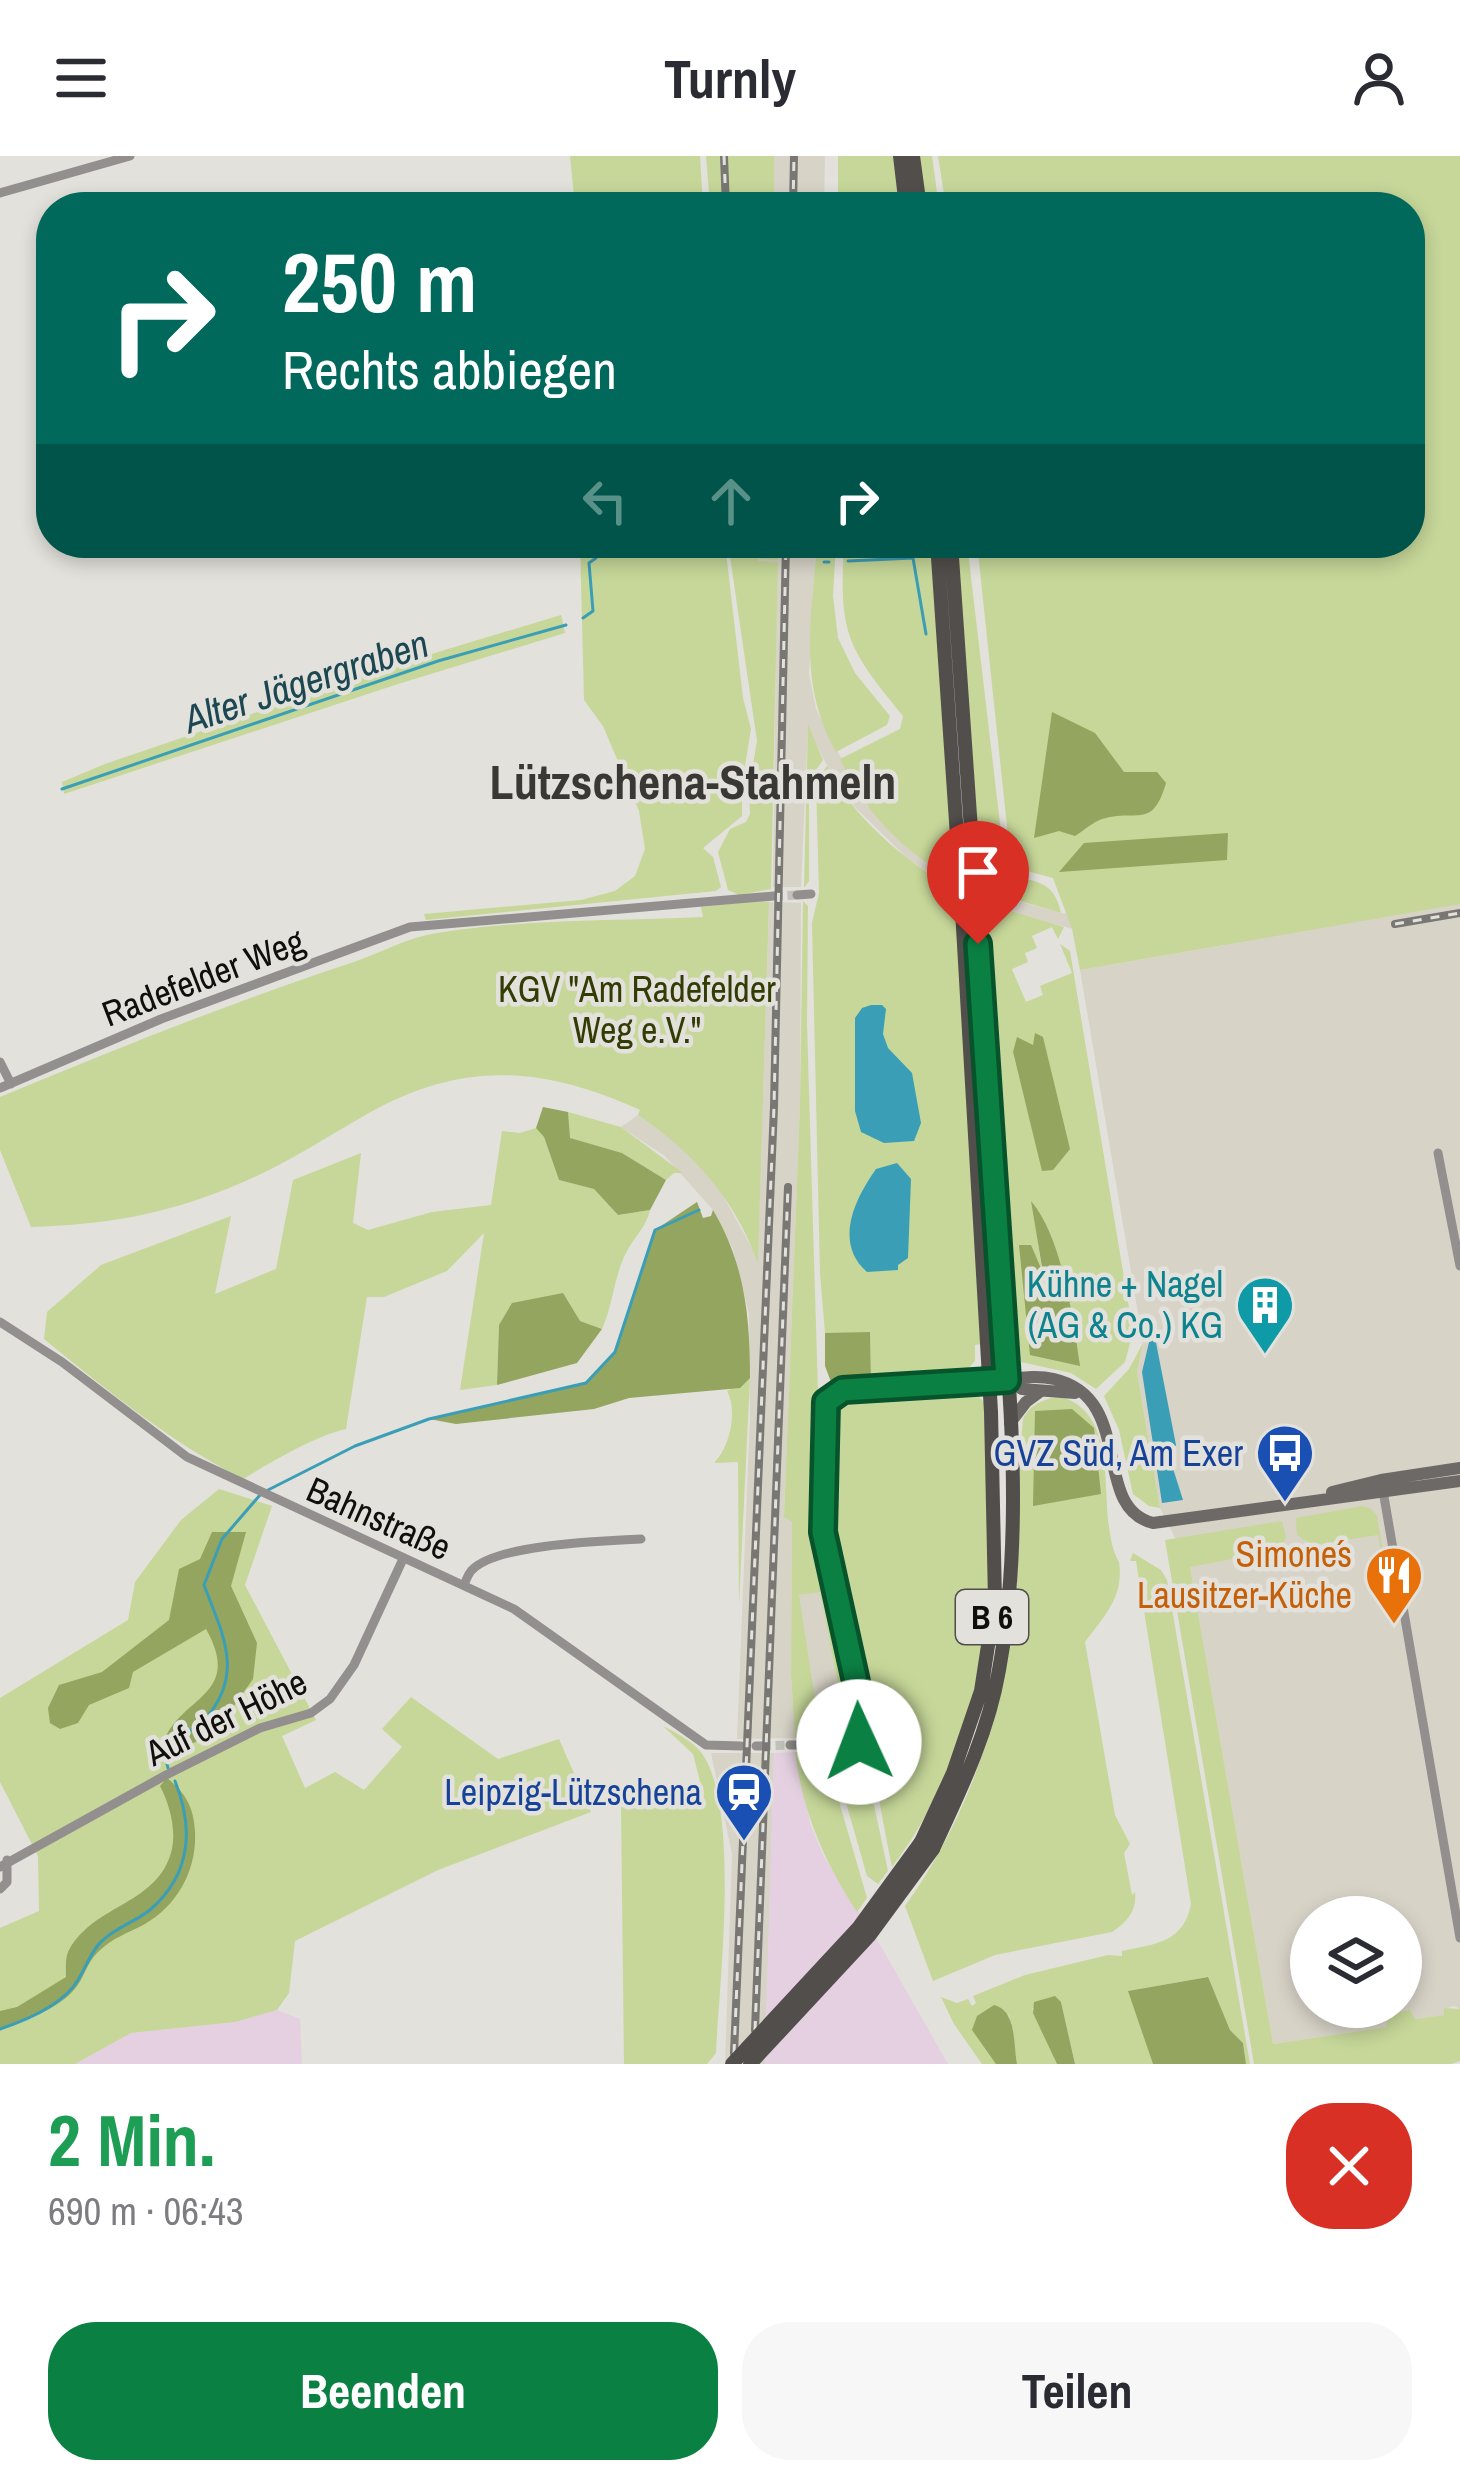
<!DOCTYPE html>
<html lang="de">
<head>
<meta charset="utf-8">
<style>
	:root { --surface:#fff; --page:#f7f7f7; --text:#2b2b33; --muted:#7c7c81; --accent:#0b8043 }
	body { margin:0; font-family:"Archivo Narrow",sans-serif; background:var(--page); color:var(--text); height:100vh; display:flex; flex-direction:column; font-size:45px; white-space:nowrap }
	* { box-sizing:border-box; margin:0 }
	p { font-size:39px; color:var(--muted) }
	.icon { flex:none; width:66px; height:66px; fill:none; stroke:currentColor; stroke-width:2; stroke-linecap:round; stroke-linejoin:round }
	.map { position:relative; height:1908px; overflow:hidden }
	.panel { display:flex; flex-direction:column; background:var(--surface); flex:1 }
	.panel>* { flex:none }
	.hud { position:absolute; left:36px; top:36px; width:1389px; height:366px; border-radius:48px; box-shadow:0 6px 18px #0003; background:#00695c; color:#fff; overflow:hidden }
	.fabs { position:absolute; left:1290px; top:1740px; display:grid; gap:24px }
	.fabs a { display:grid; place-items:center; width:132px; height:132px; border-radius:50%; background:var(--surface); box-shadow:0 6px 18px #0003; font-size:60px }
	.pin { position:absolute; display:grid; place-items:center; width:102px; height:102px; color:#fff; margin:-123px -51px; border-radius:50% 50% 50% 0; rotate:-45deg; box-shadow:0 0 12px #0007 }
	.pin .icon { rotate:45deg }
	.me { position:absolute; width:132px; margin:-66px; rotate:358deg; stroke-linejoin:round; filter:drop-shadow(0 0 9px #0008) }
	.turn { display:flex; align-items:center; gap:42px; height:252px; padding:0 48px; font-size:54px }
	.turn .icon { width:156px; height:156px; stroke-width:2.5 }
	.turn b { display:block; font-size:84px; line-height:102px }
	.lanes { display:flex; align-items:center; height:114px; padding:0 48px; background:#0003; justify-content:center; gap:60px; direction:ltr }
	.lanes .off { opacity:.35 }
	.round { display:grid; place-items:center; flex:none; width:126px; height:126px; border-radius:48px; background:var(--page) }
	.summary { display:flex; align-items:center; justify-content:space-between; height:204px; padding:0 48px }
	h1 { font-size:72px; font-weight:800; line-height:90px; color:#1e9e55 }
	.cta { display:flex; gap:24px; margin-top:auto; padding:24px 48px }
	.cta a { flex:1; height:138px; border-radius:48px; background:var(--accent); color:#fff; font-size:48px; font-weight:800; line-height:138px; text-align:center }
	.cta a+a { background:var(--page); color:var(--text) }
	header { display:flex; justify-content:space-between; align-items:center; height:156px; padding:0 48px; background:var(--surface); font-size:54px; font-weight:800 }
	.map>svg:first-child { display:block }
	.built { fill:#d8d3c7; fill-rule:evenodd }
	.industrial { fill:#e4d0e0 }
	.green { fill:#c6d799; fill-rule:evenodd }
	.forest { fill:#93a55e }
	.water { fill:#3b9eb7 }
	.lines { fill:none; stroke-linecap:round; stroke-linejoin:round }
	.stream { stroke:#3b9eb7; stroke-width:3 }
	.street-tunnel { stroke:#c2c2bc; stroke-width:9; stroke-dasharray:9 4.5; stroke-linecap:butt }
	.street { stroke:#928f8e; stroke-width:9 }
	.secondary { stroke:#6c6967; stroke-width:12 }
	.primary { stroke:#524e4c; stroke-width:14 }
	.rail-casing { stroke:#787773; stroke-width:8 }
	.rail { stroke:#e2e1db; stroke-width:3; stroke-dasharray:9; stroke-linecap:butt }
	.primary-bridge { stroke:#524e4c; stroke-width:14 }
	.route-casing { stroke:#07532c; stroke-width:30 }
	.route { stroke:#0b8043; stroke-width:21 }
	.labels { text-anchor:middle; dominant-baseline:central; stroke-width:9; stroke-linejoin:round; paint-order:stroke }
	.shield { fill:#e2e1db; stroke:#4f4e4b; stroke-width:3 }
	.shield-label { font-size:33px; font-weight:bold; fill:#100f0d }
	.street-label { font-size:36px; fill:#100f0d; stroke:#e2e1db }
	.park-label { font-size:36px; fill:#323c04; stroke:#e2e1db }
	.culture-label { font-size:36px; fill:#0d838f; stroke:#e2e1db; text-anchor:end }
	.transit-label { font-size:36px; fill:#164399; stroke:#e2e1db; text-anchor:end }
	.food-label { font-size:36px; fill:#c56008; stroke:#e2e1db; text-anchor:end }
	.water-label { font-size:39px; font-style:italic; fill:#1c4752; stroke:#e2e1db }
	.district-label { font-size:48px; font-weight:bold; fill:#3a3834; stroke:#e2e1db }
</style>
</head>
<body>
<header><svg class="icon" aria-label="menu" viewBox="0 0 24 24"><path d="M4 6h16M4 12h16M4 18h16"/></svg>Turnly<svg class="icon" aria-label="person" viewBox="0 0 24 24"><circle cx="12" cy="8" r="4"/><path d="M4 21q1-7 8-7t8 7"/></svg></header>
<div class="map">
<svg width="1460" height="1908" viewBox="0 0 1460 1908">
	<rect width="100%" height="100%" fill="#e2e1db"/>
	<path class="built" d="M774,0H825L824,51H774Z
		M758,387H817L809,518L816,553L863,645L907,691L945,717L987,737L1061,757L1161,766L1460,720V1853L1454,1850L1444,1853L1445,1859L1414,1863L1409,1854L1386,1858L1388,1871L1273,1888L1190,1411L1160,1352L1137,1216L1143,1187L1080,814L1225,789L1124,787L990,750L949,731L907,702L854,650L833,622L808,571L801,731H773L777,406H758ZM1311,1761H1401V1851H1311Z
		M769,746L801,747L800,948L784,1360L792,1366L791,1519L795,1582L737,1583L750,1261L749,1158L733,1093L713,1054L665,1000L621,971L638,959L686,994L717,1029L758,1103Z
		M820,1435L848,1580L821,1582L798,1439Z
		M711,1597H774L765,1908H725L732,1698Z"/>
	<path class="industrial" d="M795,1596L811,1670L824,1701L879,1787L948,1908H765L774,1597Z
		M277,1854L300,1863L302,1908H75L131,1877L235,1866Z"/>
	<path class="green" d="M570,0H700L703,51H575Z
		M706,0H774V51H710Z
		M838,0H895L901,51H838Z
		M919,0H932L939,51H925Z
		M938,0H1460V748L1080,814L1072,773L1053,722L1027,715L1009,689L977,387H1410V51H946Z
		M580,387H725L743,542L751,573L742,628V660L703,692L713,701L721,731L716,735L426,764L424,758L581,744L615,735L635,720L645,693L639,655L603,570L584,544Z
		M728,387H778V404L760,403L759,400L758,405L778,406L771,733L739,739L728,734L718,696L730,673L746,666L750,658L749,632L757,585Z
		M817,387H836L833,440L838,482L855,517L890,560L887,569L836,596C797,525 812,464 817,387Z
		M844,387H932L954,722C903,698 863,653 840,603L900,573L903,560C846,490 839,478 844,387Z
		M957,387H967L1003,693L1021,722C1045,726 1056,733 1061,757L980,733Z
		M561,459L565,477L398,528L64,638L62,626L105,608L395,509Z
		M808,568L823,604L809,624V725L804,732Z
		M827,610C854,663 905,705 955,734L981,1188L975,1189V1205L965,1216L871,1224L870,1177H825L820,1117L812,767L819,737L816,624Z
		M756,745L769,746L758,1107C734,1042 695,998 638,959L640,954C543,910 462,904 367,958C320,985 280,1012 229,1032C163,1059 101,1069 31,1071L0,994V941C116,893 232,846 351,807C381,797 405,782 437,777C524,763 615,765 703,761L701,751Z
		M803,745L808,750L807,868L818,1237L814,1373L858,1573L848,1580L820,1436L799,1439L821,1582H795L791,1519L792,1366L784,1361L800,948Z
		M981,746L1064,771L1058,783L1052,771L1032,780L1037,792L1025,797L1028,806L1012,813L1026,846L1043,839L1040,830L1072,817L1060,788L1070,795L1133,1176L1125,1206L1096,1233L1071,1217L1021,1206L1014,1180H1009ZM1033,890L1043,1015L1013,897L1017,892ZM1032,1047L1079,1209L1019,1089L1044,1127Z
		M568,956L621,971L683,1017H674L666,1024L622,997L569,982Z
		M536,972L544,981L559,1024L594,1033L618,1059L650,1054C646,1072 634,1081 626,1097C614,1120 613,1149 602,1173L580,1165L499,1169L497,1229L460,1234L484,1077L447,1115L384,1141H367L346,1273C315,1280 271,1306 243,1323C169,1285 108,1235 44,1183L47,1156L101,1109L231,1060L215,1138L276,1113L293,1024L361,997L353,1067L368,1074L432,1056L491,1049L502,975L520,977Z
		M1143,1187L1137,1216L1160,1352L1149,1350L1133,1338L1119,1274L1104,1240L1129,1213Z
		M750,1222L739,1449L738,1306L714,1307C730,1291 738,1255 727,1235Z
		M953,1232L971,1233L984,1246C987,1306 996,1369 991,1429C984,1528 953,1631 892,1711C884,1672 877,1635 872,1595C870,1581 875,1571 871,1557H868L829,1377L828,1255L837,1242L845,1239Z
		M1062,1241C1127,1262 1093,1361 1119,1406C1124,1441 1105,1459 1085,1486L1115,1659L1130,1688L1124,1697L1132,1739L1135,1736C1137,1755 1127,1766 1112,1776L995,1799L933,1825L905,1750C970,1660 1006,1550 1016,1437C1021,1379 1017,1321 1023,1263C1031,1247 1046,1242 1062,1241Z
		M219,1333L272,1350L245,1429L316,1564L282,1580L305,1632L335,1616L364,1634L402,1591L382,1573L411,1541L498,1603L559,1583L591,1656L438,1714L295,1785L289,1837L277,1854L235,1866L131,1877L75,1908H0V1772L39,1755L38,1700L0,1626V1542L128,1464L135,1426L181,1364Z
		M1362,1350L1370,1352L1377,1360L1394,1463L1378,1379L1313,1389L1297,1379L1296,1362Z
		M1282,1365L1286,1381L1280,1394L1190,1411L1273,1888L1387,1871L1386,1858L1410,1854L1415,1863L1444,1859V1852L1460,1853V1905L1451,1908H1254L1165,1384Z
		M1133,1397L1161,1414L1167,1424L1250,1908H1246L1243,1887L1230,1874L1207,1821L1129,1835L1153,1908H1075L1061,1846L1032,1852L1057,1908H1017L1009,1858L996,1908H982L954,1868L941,1841L957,1847L968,1843L972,1850L976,1847L973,1840L1025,1819L1108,1799L1122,1800V1795C1156,1788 1184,1786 1191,1748L1136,1405H1130Z
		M663,1570C675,1576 692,1585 701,1596C741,1650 719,1829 716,1897L707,1908H624L621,1649L701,1629L693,1598Z
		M795,1596L825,1597L867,1742L857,1756C824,1705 803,1657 795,1596Z
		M854,1598L866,1611L888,1715L878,1728L867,1720L833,1601Z"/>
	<path class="forest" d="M1052,556L1095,577L1124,616H1157L1166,627C1152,675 1137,652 1102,663C1093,666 1083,675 1075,680L1059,675L1034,682Z
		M1228,677L1227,704L1059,716L1084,687Z
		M1035,877L1043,881L1070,993L1053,1014L1042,1015L1013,896L1017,881L1033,889Z
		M543,951L568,956L570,982L622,997L666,1024L650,1054L618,1059L594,1033L559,1024L544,981L536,972Z
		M1031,1045C1062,1081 1073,1162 1080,1210L1030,1199L1019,1089H1031L1043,1117Z
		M697,1046L703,1062L711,1060L713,1054C745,1108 750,1161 750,1222L740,1232L629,1242L594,1253L456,1268L429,1263L586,1227L615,1196L655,1074Z
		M563,1137L580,1165L602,1173L577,1207L497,1229L499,1169L512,1147Z
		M870,1176L871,1224L831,1226L825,1210V1177Z
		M1072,1253L1094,1272L1101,1338L1033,1350L1035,1255Z
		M212,1376H246L231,1430L257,1487L253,1523L217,1574L172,1599L161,1595C172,1540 246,1544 206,1473L133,1516L129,1532L89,1549L78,1567L60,1573L50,1567L48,1552L59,1529L102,1516L169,1464L179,1413L200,1403Z
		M167,1622C186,1637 194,1652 195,1676C197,1713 178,1749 145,1768C128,1777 112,1782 98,1796C86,1807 84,1824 73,1835C56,1854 24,1865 0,1872V1855L17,1851L66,1821C66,1812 65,1801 69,1794C95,1747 159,1749 172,1693C176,1673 170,1649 160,1630Z
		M1208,1821L1230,1874L1243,1887L1246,1908H1153L1128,1835Z
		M1055,1840L1061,1846L1075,1908H1057L1033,1857L1034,1846Z
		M994,1849C1017,1855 1013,1887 1017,1908H996L972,1874L977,1860Z"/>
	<path class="water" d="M871,849H882L886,853L883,878L888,892L912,917L921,967L914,985L884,987L861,976L855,955V862L862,852Z
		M897,1007L911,1023L908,1102L898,1109V1114L867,1116C834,1087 854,1044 876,1013Z
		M1152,1166L1176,1289L1169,1300L1183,1344L1162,1347L1142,1216L1150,1182L1148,1167Z"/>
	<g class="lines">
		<path class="stream" d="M848,405L913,402L926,478
			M824,406H829
			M583,462L593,455L589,407L596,402
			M62,633L438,505L566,469
			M268,1334L355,1290L429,1263L586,1227L615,1196L655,1074L699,1054
			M168,1612L165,1600C179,1576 191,1578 206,1562C245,1517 222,1477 204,1429L222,1383L260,1339
			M0,1873C27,1864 63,1849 78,1824C86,1811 92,1793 103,1784C117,1771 137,1765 151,1753C191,1718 194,1672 175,1625"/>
		<path class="street-tunnel" d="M774,740L797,739
			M824,1589L859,1586
			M762,1590L790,1589"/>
		<path class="street" d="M0,37L130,0
			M797,739L811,738
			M0,906L11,928
			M0,932L161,863L410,771L774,740
			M1438,997L1460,1110
			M0,1166L62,1206L187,1301L514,1453L706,1589L741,1590
			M1382,1329L1460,1782
			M464,1429C466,1424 469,1416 473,1413C499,1388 604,1385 641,1383
			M859,1586L866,1577L865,1565L823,1375L826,1246L843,1234L989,1225
			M790,1589H824
			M756,1590H762
			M0,1711L166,1619L260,1572L311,1557L330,1543L354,1509L403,1403
			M0,1733L7,1726V1704"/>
		<path class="secondary" d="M1007,1224L1022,1233L1075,1237
			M989,1225C1012,1224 1031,1218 1054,1223C1136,1242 1090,1351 1153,1367L1460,1325
			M1010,1267L1026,1246L1041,1235
			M1332,1336L1381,1324L1460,1312"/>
		<path class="primary" d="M900,0L906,51
			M913,0L920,51
			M937,387L960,724
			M951,387L975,731
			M921,1686L953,1617L981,1535L995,1444L991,1256L961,737
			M933,1693C960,1635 988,1578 999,1514C1026,1366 1008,1210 995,1061C986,955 982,849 976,743"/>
		<g class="rail-casing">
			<path id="rail" d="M724,0L726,51
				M793,51L794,0
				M1395,768L1460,757
				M755,1874L788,1031
				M734,1897L774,951L786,387"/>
		</g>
		<use href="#rail" class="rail"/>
		<path class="primary-bridge" d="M732,1908L859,1771L921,1686
			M750,1908L869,1780L933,1693"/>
	</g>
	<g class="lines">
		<g class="route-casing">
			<path id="route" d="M859,1586L866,1571L823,1376L826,1246L843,1234L1007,1224L978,788"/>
		</g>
		<use href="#route" class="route"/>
	</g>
	<defs>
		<g id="building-pin" transform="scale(3)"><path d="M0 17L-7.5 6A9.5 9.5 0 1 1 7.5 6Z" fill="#0f9aa8" stroke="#e2e1db"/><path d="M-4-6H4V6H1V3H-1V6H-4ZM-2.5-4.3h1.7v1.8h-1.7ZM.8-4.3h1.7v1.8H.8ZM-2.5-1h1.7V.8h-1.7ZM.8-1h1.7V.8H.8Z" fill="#fff"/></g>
		<g id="bus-pin" transform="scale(3)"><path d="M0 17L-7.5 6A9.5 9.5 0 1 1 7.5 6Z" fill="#1a4fb4" stroke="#e2e1db"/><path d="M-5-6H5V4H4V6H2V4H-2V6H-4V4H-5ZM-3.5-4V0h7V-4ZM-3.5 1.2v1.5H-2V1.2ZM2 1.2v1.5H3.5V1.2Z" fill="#fff"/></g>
		<g id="restaurant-pin" transform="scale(3)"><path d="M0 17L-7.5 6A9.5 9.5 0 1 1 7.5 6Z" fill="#e8710a" stroke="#e2e1db"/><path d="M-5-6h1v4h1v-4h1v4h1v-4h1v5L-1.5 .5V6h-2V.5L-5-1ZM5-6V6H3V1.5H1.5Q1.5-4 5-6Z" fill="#fff"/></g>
		<g id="station-pin" transform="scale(3)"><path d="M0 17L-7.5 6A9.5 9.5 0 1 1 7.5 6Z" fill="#1a4fb4" stroke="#e2e1db"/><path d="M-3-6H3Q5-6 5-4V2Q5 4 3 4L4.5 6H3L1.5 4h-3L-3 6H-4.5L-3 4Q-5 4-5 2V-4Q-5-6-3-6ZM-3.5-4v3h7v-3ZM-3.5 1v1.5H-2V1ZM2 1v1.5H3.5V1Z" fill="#fff"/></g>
	</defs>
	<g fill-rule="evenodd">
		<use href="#building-pin" x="1265" y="1149"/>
		<use href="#bus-pin" x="1285" y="1297"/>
		<use href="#restaurant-pin" x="1394" y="1419"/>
		<use href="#station-pin" x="744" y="1636"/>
	</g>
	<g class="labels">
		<rect class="shield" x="956" y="1434" width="72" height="54" rx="9"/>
		<g class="shield-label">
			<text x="992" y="1461">B 6</text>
		</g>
		<g class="street-label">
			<text transform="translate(203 821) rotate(-21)">Radefelder Weg</text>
			<text transform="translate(379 1362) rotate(24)">Bahnstraße</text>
			<text transform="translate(226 1561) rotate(-26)">Auf der Höhe</text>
		</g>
		<g class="park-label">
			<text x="637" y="833">KGV "Am Radefelder<tspan x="637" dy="41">Weg e.V."</tspan></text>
		</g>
		<g class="culture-label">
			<text x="1223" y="1128">Kühne + Nagel<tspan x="1223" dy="41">(AG &amp; Co.) KG</tspan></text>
		</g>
		<g class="transit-label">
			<text x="1243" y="1297">GVZ Süd, Am Exer</text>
			<text x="702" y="1636">Leipzig-Lützschena</text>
		</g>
		<g class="food-label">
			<text x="1352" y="1398">Simone´s<tspan x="1352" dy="41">Lausitzer-Küche</tspan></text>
		</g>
		<g class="water-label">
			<text transform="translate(306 525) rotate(-18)">Alter Jägergraben</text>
		</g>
		<g class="district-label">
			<text x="693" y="625">Lützschena-Stahmeln</text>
		</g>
	</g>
</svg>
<div class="fabs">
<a><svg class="icon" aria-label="layers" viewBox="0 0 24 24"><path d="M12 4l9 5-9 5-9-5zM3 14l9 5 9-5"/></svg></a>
</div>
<div class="pin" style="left:978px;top:788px;background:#d93025"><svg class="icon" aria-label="arrive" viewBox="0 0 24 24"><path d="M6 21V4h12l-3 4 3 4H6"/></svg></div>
<svg class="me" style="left:859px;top:1586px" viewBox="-20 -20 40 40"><circle r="19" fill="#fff"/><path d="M0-13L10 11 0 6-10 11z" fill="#0b8043"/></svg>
<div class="hud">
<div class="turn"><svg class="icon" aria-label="right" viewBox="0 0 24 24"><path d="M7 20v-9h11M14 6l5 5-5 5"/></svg><div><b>250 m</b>Rechts abbiegen</div></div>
<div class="lanes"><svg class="icon off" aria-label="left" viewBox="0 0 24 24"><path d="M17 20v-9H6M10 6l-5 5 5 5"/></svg><svg class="icon off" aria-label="ahead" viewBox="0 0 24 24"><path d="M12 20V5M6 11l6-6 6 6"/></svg><svg class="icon" aria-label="right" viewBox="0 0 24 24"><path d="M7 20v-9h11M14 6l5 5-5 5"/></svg></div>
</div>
</div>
<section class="panel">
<div class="summary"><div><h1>2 Min.</h1><p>690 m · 06:43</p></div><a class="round" style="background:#d93025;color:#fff"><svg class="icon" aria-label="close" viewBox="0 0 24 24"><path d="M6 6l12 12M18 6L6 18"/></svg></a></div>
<div class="cta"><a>Beenden</a><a>Teilen</a></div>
</section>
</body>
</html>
